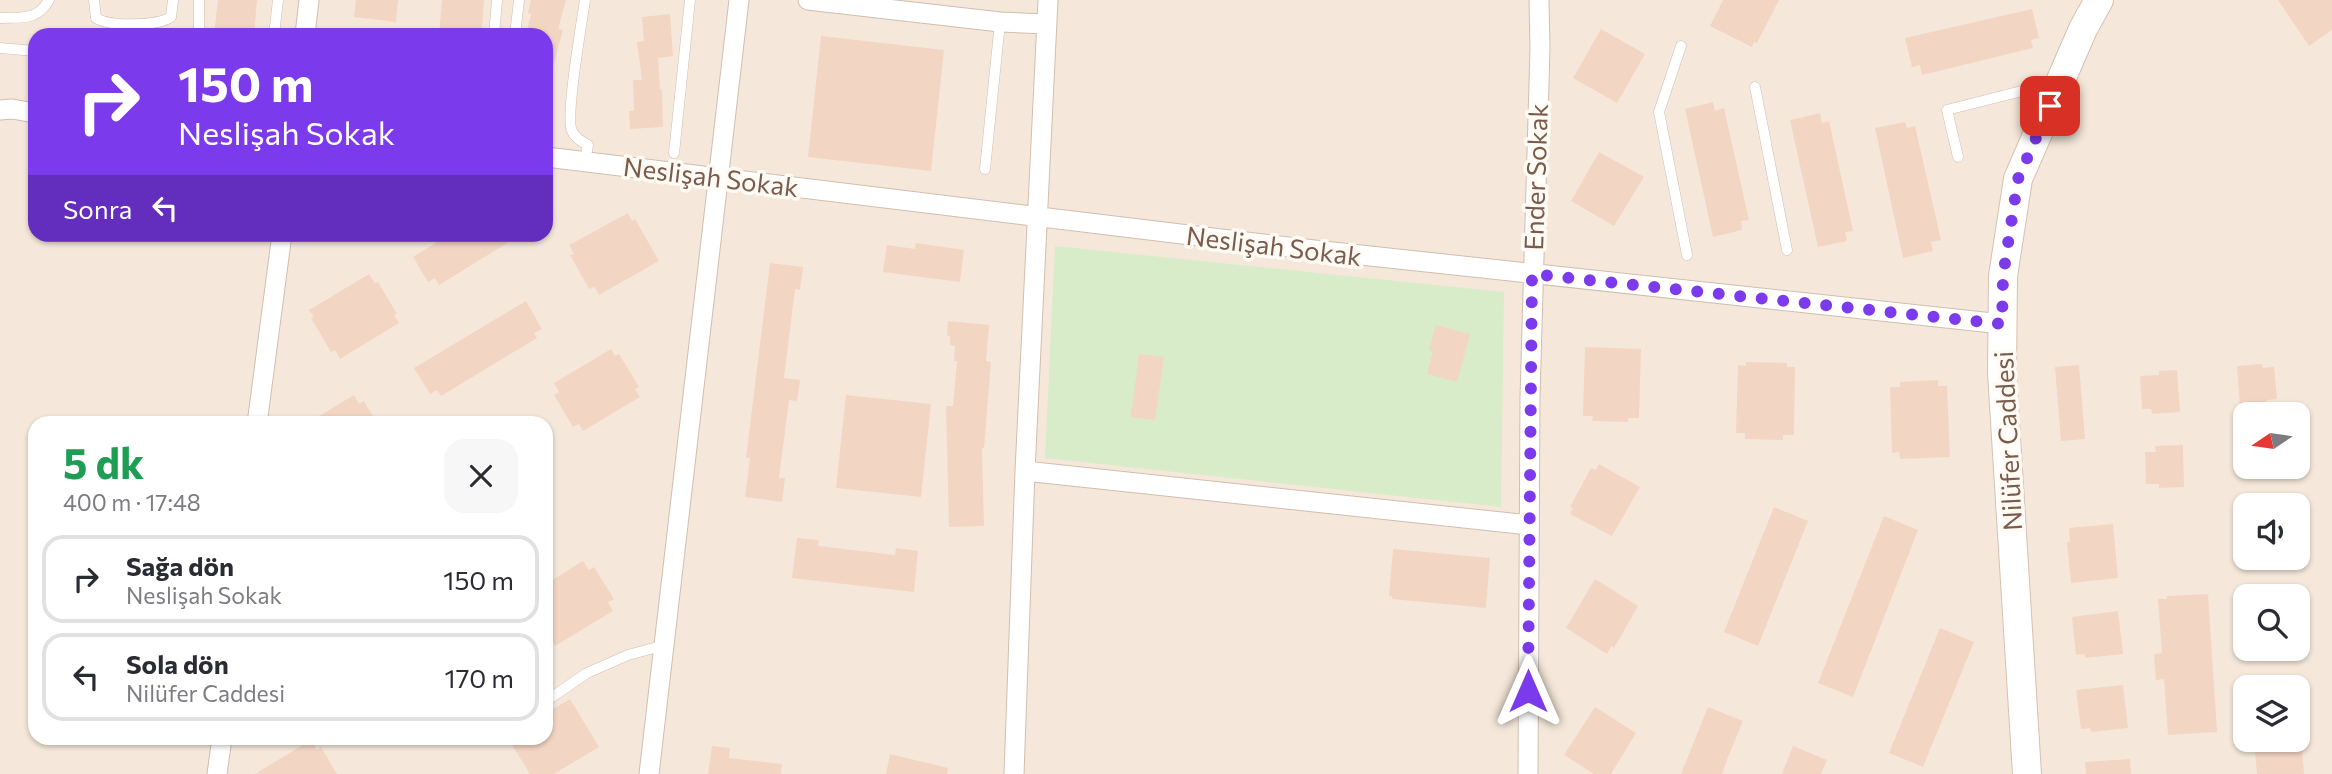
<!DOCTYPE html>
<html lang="tr">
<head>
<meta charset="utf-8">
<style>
	:root { --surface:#fff; --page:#f7f7f7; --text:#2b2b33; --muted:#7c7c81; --line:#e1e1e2 }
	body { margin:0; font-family:Commissioner,sans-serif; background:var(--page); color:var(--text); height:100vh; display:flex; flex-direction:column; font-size:26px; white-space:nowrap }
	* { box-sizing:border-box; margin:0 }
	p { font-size:23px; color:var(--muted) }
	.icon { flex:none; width:38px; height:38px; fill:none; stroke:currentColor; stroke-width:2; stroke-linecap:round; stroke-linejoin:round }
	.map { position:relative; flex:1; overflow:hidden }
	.details { position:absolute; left:28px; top:416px; width:525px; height:329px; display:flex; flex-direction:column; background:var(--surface); border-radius:21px; box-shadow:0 2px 5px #0004 }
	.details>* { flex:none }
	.banner { position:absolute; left:28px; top:28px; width:525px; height:214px; border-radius:21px; box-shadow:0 2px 5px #0004; background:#7c3aed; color:#fff; overflow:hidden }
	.needle { width:46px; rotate:257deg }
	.buttons { position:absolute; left:2233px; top:402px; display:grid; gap:14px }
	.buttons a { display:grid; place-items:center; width:77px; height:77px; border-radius:14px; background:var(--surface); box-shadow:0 2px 5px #0004; font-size:35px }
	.pin { position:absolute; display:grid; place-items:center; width:60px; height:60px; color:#fff; margin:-30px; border-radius:14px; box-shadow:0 4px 10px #0006 }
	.me { position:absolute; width:77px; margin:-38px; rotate:0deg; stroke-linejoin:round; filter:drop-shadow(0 0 5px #0008) }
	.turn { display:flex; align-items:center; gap:24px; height:147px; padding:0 35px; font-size:32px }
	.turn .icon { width:91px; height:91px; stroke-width:2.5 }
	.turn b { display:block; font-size:49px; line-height:60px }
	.then { display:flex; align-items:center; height:66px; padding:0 35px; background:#0003; gap:14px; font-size:26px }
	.round { display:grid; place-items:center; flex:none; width:74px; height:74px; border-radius:21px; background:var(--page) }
	.overview { display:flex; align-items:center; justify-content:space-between; height:119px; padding:0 35px }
	h1 { font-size:42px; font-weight:700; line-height:52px; color:#1e9e55 }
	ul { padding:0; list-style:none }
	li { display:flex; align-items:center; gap:21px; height:88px; margin:0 14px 10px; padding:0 21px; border:4px solid var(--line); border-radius:21px }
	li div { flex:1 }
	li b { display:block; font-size:26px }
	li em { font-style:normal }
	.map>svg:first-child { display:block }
	.residential { fill:#f5e8da; fill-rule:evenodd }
	.green { fill:#d8ecc9 }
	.building { fill:#f3d5c3 }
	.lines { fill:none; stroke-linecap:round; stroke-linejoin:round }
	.lane-casing { stroke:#d1beb0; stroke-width:11 }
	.street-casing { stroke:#d1beb0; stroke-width:21 }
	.secondary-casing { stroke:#d6c0b0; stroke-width:30 }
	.lane { stroke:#fff; stroke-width:10 }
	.street { stroke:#fff; stroke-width:19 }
	.secondary { stroke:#fff; stroke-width:28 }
	.route { stroke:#7c3aed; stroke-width:12; stroke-dasharray:0 21.6 }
	.labels { text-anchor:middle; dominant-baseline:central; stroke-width:7; stroke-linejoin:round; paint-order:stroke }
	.street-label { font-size:26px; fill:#7a5c4d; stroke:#fffaf3 }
</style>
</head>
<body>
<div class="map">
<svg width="2332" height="774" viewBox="0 0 2332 774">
	<rect width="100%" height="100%" fill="#fdf6ec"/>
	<path class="residential" d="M0,0H2332V774H0ZM35,35H546V234H35ZM2245,415H2298V467H2245ZM35,424H546V738H35ZM2245,506H2298V558H2245ZM2245,597H2298V649H2245ZM2245,688H2298V740H2245Z"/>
	<path class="green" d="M1055,246L1504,292L1501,507L1045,458Z"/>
	<path class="building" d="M218,0H257L254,35H214Z
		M356,0H398L396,22L354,17Z
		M442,0H484L482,28H479L478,35H439Z
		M531,0H566L558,29L563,30L551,74L546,73V35H526L531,14L528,13Z
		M1723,0H1779L1757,43L1754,42L1752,47L1710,26Z
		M2278,0H2332V30L2309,46Z
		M2032,9L2039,38L2031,40L2033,48L1922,75L1920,65L1912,67L1905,38Z
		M670,14L673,56L658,58L660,89H662L663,127L630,129L629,111H634L633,80H642L637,42L644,41L642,17Z
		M1601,29L1645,54L1617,103L1573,78Z
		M821,36L944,50L931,171L808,157Z
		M1713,102L1715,111L1724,108L1749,220L1741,221L1742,230L1713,237L1685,109Z
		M1820,113L1822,123L1829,121L1853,231L1845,232L1847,241L1818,247L1790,120Z
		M1905,122L1907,128L1915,126L1941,240L1931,242L1933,251L1903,258L1875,128Z
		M1599,152L1644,177L1614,226L1571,201Z
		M628,213L632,221L635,219L659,261L599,295L594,287L589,289L570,255L574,254L569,245Z
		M450,234H522L439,285L435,278L428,282L413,257Z
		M916,243L964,250L960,282L883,272L887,245L915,249Z
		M770,263L803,267L800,290L795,289L784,378L800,380L797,401L789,400L779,478H785L782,502L745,497L750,458H746Z
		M369,274L375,283L378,282L397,314L394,315L399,323L340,359L335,350L331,352L311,318L314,317L309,310Z
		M526,301L542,329L534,333L537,338L441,396L437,390L430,394L414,368Z
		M948,321L989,325L986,361L991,362L984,448H982L984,526L949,527L946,406H953L957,361H954L955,346L950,345V336H947Z
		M1436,325L1470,334L1457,382L1427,374L1433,351L1429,350Z
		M1585,347L1641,349L1639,418H1628V422L1592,421L1593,416H1583Z
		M611,349L615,356L619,354L639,387L635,389L640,397L583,431L579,424L573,427L554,395L559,392L554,383Z
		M1139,354L1164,357L1155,420L1131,417Z
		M1746,362L1787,363V367H1795L1794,435H1783V440L1745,439V433H1736L1738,365L1746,366Z
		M2262,364V368L2274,367L2277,399L2267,400V406L2240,407L2237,366Z
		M2079,365L2085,439L2061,441L2055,367Z
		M2177,370L2180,412L2152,414L2151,409H2142L2140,376L2159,375V371Z
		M1938,380V386H1947L1950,457L1900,459L1899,452L1892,453L1890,387H1900V382Z
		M354,395L359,404L364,401L377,424H306Z
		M846,395L931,404L921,497L836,488Z
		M2183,445L2184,487L2159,488V484H2146L2145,452H2156L2155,446Z
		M1599,464L1640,487L1612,536L1570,514L1573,508L1570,507L1591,468L1596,470Z
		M1774,507L1808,521L1758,646L1724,632Z
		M1884,516L1918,530L1853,697L1818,683Z
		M2113,524L2118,578L2071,583L2067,542H2070L2069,528Z
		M797,538L819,540L818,546L895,555L896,548L918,551L914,592L792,578Z
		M1393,549L1490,558L1486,608L1392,599V596H1389Z
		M583,561L589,570L594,567L614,599L608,602L613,611L555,646L546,632V584Z
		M1595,579L1638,606L1614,648L1611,646L1607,654L1566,628Z
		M2208,594L2217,732L2168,735L2164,679L2156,680L2154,654L2162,653L2158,599H2167V596Z
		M2118,611L2123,654L2085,658V654L2076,655L2072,617Z
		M1940,628L1974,642L1923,767L1889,753Z
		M2123,685L2128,728L2091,732L2090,728L2081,729L2076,690Z
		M570,699L599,747L554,774H530L512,745L523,738H546V713Z
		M1595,707L1636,733L1611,774H1594L1564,755Z
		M1708,707L1743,721L1728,757L1722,774H1681Z
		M311,740L317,750L321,747L337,774H255Z
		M712,746L730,748L729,758L782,764L781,774H708Z
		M1793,746L1827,760L1821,774H1782Z
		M2302,748L2304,774H2257L2255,751Z
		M890,754L948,768L947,774H886Z
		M2130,759L2131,774H2086L2085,762Z"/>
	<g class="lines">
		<g class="lane-casing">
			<path id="lane" d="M94,0L96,18C111,27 157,26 171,17L173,0
				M199,0V35
				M585,0C582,21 565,118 572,131C575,138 582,142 588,145L585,161
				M0,18C22,17 37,21 49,0
				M274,35L278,0
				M494,35L497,0
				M515,35L519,0
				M1681,46L1659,112L1687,255
				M0,48L35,51
				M1755,87L1787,250
				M674,153L690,0
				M1958,157L1947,110L2053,83
				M985,169L1000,22
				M546,701L587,673L628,655L665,645"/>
		</g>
		<g class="street-casing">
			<path id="street" d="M808,0L1000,22L1047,24
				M305,35L309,0
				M0,110L12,109L35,113
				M546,157L1305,249L2002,324
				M257,424L282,234
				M1025,471L1529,525
				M217,774L222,738
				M649,774L739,0
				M1014,774L1025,471L1048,0
				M1528,774L1530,397L1540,48L1539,0"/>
		</g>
		<g class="secondary-casing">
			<path id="secondary" d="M2027,774L2002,373L2003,276L2018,179L2083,29L2099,0"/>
		</g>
		<use href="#lane" class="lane"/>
		<use href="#street" class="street"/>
		<use href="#secondary" class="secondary"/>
	</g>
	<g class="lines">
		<path class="route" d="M1528,691L1532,274L2002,324L2003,276L2018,179L2050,106"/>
	</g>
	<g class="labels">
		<g class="street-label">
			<text transform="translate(711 176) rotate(7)">Neslişah Sokak</text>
			<text transform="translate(1535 177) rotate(-88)">Ender Sokak</text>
			<text transform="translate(1274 245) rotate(7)">Neslişah Sokak</text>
			<text transform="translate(2007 441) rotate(-93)">Nilüfer Caddesi</text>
		</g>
	</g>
</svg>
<div class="buttons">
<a><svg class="needle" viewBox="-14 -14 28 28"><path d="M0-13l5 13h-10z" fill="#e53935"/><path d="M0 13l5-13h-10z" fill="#7c7c81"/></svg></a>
<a><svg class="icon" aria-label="sound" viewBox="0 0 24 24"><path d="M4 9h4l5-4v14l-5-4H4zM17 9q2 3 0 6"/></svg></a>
<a><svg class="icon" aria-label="search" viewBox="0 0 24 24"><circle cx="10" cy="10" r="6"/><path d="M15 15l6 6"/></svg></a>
<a><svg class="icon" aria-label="layers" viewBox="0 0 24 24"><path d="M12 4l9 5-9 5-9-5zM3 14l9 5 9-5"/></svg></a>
</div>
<div class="pin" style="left:2050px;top:106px;background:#d93025"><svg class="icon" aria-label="arrive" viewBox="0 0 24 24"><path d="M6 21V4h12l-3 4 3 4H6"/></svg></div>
<svg class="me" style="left:1528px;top:691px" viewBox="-20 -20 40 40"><path d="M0-17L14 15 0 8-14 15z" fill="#7c3aed" stroke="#fff" stroke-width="4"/></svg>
<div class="banner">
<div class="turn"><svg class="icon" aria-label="right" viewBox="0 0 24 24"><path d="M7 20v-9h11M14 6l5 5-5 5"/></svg><div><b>150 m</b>Neslişah Sokak</div></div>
<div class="then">Sonra<svg class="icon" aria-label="left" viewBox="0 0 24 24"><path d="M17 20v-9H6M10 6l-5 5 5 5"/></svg></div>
</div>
<section class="details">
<div class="overview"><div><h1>5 dk</h1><p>400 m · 17:48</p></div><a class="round"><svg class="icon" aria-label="close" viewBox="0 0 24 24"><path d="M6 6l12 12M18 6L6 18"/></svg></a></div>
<ul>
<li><svg class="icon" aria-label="right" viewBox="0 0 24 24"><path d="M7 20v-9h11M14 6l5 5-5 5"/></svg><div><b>Sağa dön</b><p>Neslişah Sokak</p></div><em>150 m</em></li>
<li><svg class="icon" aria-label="left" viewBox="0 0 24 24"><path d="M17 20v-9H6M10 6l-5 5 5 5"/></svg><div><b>Sola dön</b><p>Nilüfer Caddesi</p></div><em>170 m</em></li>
</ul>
</section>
</div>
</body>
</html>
